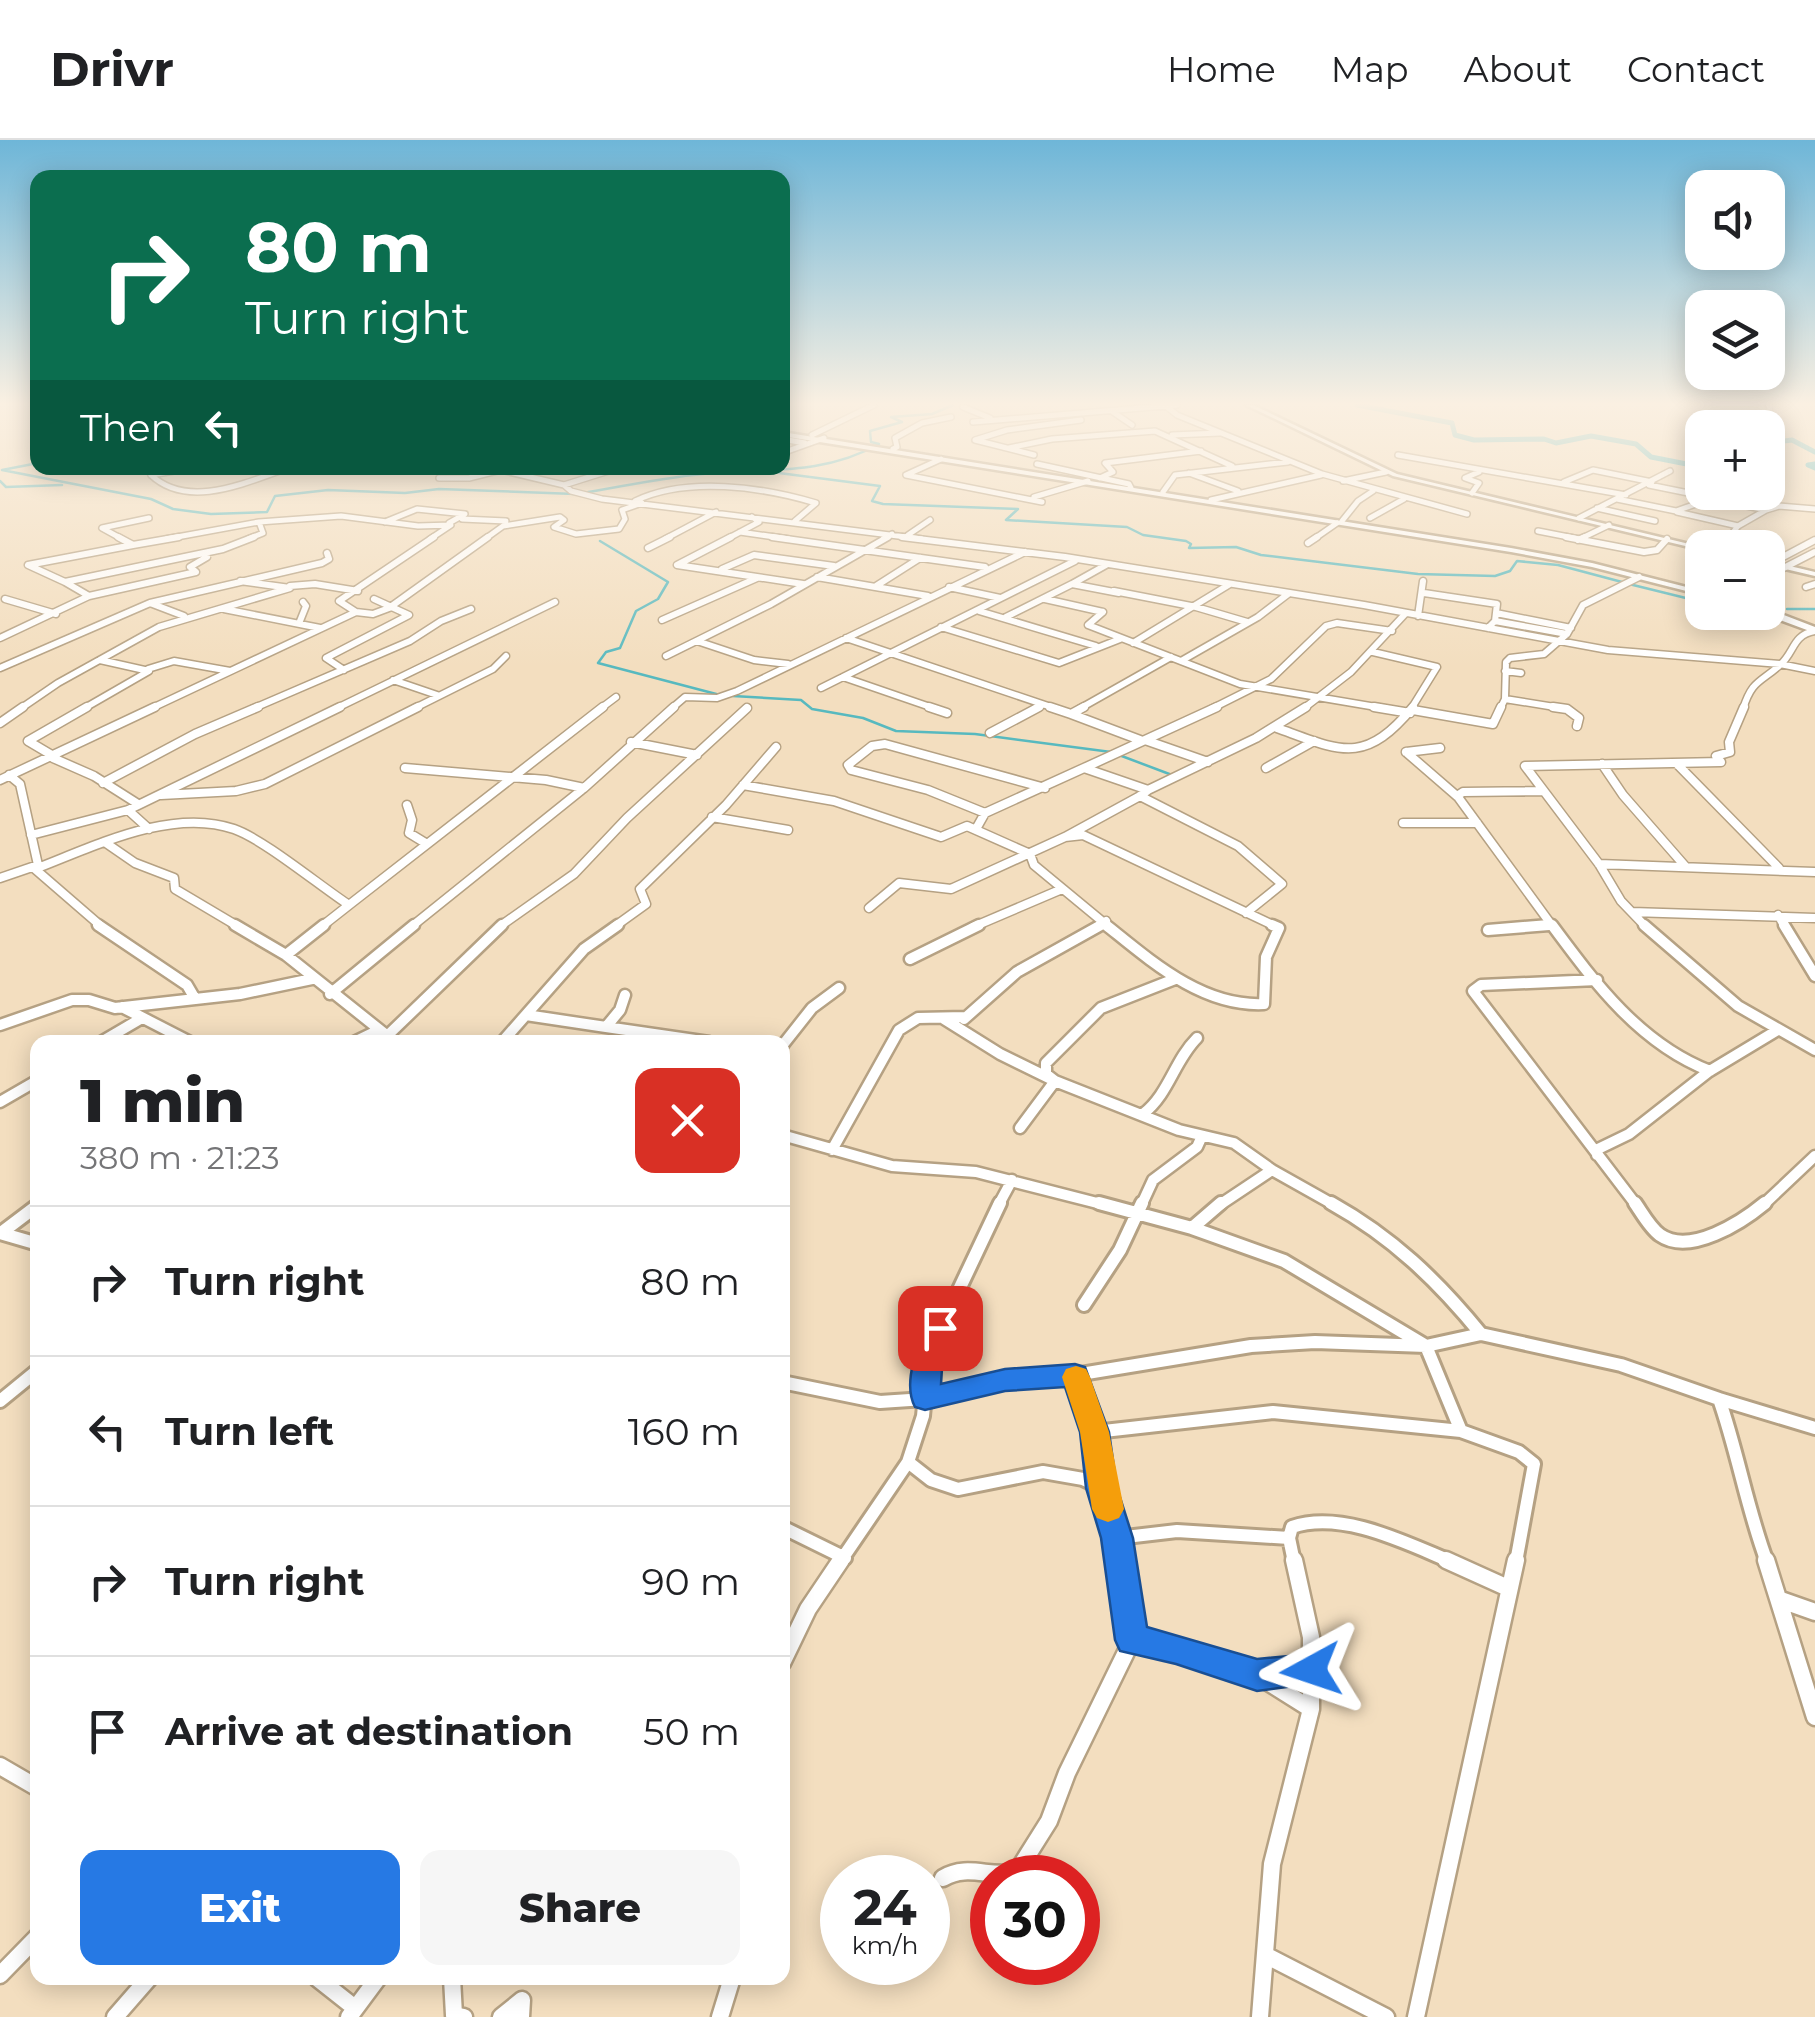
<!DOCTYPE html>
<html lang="en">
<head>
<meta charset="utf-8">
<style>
	:root { --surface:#fff; --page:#f6f6f6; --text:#202124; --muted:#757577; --line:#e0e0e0; --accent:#2679e4 }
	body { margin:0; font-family:Montserrat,sans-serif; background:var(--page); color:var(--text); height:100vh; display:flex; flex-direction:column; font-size:38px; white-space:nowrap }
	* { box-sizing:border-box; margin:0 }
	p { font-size:32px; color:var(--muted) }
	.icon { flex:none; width:55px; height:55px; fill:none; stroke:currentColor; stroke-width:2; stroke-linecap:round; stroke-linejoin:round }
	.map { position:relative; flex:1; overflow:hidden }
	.panel { position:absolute; left:30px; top:895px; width:760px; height:950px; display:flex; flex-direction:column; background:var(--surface); border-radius:20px; box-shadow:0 5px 25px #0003 }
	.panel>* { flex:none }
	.banner { position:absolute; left:30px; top:30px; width:760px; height:305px; border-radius:20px; box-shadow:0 5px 25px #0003; background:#0b6e4f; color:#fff; overflow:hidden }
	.controls { position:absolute; left:1685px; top:30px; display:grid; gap:20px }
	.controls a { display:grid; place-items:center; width:100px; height:100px; border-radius:20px; background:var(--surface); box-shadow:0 5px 25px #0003; font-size:50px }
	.speed { position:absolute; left:820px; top:1715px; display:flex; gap:20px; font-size:50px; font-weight:700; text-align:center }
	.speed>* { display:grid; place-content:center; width:130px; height:130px; border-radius:50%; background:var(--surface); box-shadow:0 5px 25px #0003; line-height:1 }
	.speed small { font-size:25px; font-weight:400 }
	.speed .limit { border:15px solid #d22; background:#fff; color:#111 }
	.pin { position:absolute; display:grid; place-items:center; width:85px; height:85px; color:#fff; margin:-42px; border-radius:20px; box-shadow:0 5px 15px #0006 }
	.me { position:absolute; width:110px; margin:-55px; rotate:265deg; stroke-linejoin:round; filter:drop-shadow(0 0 8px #0008) }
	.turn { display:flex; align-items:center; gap:35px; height:210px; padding:0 50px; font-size:45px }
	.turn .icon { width:130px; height:130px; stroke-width:2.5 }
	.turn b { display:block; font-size:70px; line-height:85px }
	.then { display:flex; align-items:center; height:95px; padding:0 50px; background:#0003; gap:20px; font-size:38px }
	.round { display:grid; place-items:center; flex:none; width:105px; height:105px; border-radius:20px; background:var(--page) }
	.overview { display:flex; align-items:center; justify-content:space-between; height:170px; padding:0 50px }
	h1 { font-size:60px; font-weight:800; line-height:75px }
	.button { display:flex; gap:20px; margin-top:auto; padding:20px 50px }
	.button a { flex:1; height:115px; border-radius:20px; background:var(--accent); color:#fff; font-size:40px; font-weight:800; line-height:115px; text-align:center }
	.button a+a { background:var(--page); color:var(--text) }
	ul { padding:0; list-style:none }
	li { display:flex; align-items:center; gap:30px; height:150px; padding:0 50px; border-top:2px solid var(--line) }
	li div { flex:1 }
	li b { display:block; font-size:38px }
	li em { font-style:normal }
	header { display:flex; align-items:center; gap:60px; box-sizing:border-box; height:140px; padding:0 50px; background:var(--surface); border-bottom:2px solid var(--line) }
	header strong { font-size:48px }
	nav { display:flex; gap:55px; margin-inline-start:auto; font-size:35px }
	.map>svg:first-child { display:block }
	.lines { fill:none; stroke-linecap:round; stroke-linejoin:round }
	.stream { stroke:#57b9bf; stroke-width:2.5 }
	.canal { stroke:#57b9bf; stroke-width:5 }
	.minor-far5-casing { stroke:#b5a183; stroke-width:8 }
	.minor-far4-casing { stroke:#b5a183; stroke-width:9 }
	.minor-far3-casing { stroke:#b5a183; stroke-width:11 }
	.minor-far2-casing { stroke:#b5a183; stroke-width:15 }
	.minor-far1-casing { stroke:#b5a183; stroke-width:18 }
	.minor-casing { stroke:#b5a183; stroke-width:21 }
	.secondary-casing { stroke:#b5a183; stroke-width:5 }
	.primary-casing { stroke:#b5a183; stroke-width:5 }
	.minor-far5 { stroke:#fff; stroke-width:5 }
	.minor-far4 { stroke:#fff; stroke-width:6 }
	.minor-far3 { stroke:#fff; stroke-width:8 }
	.minor-far2 { stroke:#fff; stroke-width:10 }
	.minor-far1 { stroke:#fff; stroke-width:12 }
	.minor { stroke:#fff; stroke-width:16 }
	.secondary { fill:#fff; fill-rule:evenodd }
	.primary { fill:#fff; fill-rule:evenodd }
	.route { fill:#2679e4; stroke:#194f94; stroke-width:2.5 }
	.slow { fill:#f59e0b }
</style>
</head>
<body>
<header>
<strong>Drivr</strong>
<nav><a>Home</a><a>Map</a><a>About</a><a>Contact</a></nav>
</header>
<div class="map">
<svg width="1815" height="1877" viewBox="0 0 1815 1877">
	<rect width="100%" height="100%" fill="#f3debf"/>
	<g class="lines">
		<path class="stream" d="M38,323L2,330L151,359L173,369L211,374L267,372L275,356L328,350L405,353L439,349L575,354
			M779,333L880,346L872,361L883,364L1018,369L1006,380L1127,387L1143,395L1186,401L1191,404L1189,408L1236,407L1261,415L1418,434L1495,436L1510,431L1517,421L1558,425L1622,442
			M0,341L6,347L62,345
			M583,353C626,346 670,336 713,333C772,329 826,334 879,304L871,302L870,291L902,282L891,277L932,274L953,265
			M600,401L668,442L658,459L636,471L620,508L606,512L598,523L720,555
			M1629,444L1702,462
			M1787,469H1815
			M733,556L801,560L812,569L863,578L896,591L975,594L1111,612
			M1119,615L1172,635"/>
		<path class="canal" d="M1357,265L1452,283L1455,295L1474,300L1544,299L1556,303L1591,296L1636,304L1651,317L1702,327
			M1768,303L1792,300L1815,312
			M1815,324L1808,325L1815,328"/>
		<g class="minor-far5-casing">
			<path id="minor-far5" d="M1166,266L1177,275L1322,334L1467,374
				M963,267L990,278
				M1113,272L1132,285
				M1759,276L1770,275L1769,265
				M973,282L1177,265
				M812,295L874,265
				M1172,295L1220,293
				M782,299L805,303
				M1009,308L1052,299L1155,291L1232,326
				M893,309L897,307L895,298L922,283L951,277
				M782,313L824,298
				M1034,315L975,300L1007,290L1081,280
				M1398,315L1626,355
				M941,319L906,335L1042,362
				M1037,324L1129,344L1131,348
				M492,328L564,345L571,351L602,359L922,399
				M1189,333L1238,351
				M151,335C188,370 247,342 288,328
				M151,335L191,328
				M439,338H469L497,331
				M1100,338L1113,332L1105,323L1201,311
				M1343,341L1386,332
				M1564,342L1593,330L1652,342
				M564,345L618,328
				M1649,345L1713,358L1720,352
				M1163,352L1175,335L1288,322
				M1472,353L1479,343L1465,338L1479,332
				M1034,357L1088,341
				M1617,359L1676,371L1713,358
				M1712,359L1766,370L1738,386L1728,399
				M1211,360L1321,335
				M1597,368L1655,381
				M1766,370L1779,366L1815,369
				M1677,372L1738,386
				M1370,378L1404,359
				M1579,378L1670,331
				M462,379L506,381
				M1342,381L1358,361L1373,351
				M385,382L417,369L465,374L449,383
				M1538,391L1579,399
				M740,392L789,399
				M908,395L930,380
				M122,399L102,388L149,378
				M166,399L259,382
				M248,399L263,393L259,382L341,376L418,386L451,385L430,399
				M485,399L503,386L560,377L564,380L554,387L576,394L619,389L625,379L622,370L642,363L635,361C687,336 762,347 816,363L795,381
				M665,399L716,372
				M727,399L759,382L752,377
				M883,399L892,394
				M1314,399L1337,383
				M1580,399L1609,385"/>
		</g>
		<g class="minor-far4-casing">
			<path id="minor-far4" d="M731,397L677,425L803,444
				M772,397L985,427
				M902,397L1065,417L1364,465L1608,510L1780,524L1815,531
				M1566,397L1644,412L1657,410L1667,399
				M1578,400L1585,397
				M1727,400L1730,397
				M1308,403L1317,397
				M133,405L179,397
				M648,408L670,397
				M1106,425L1072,444L1119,453
				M1768,425L1815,400
				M722,429L754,415L834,426
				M1768,436L1815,412
				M817,437L928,456
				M65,442L28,425L133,405L118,397
				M290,446L315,444L358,451
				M876,446L920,418
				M1690,446L1702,448
				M949,447L1000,458
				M1806,447L1815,444
				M1114,451L1196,467L1247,482
				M1424,453L1497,464L1495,481L1488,488
				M89,456L65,442L223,409L254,397
				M5,459L56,474
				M1045,459L1103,472
				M224,469L320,488
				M979,471L1096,506
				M356,472L373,474L389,468L488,397
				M1103,472L1088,485L1240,544L1388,569
				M1496,473L1571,488
				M184,476L150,463L322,423L329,419L327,413
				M1418,476L1423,441
				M1006,477L1072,444
				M662,480L757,438
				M300,481L306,466L303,462
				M1495,481L1567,494
				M941,487L1059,523L1120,499
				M0,498L89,456L196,432L190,427L207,417
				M846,498L1057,569
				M697,501L754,520L788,524
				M1133,503L1230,444
				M1373,512L1437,527L1411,569
				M666,516L771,464L888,397
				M1181,521L1258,477L1288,454
				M0,528L150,463
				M148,529L174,521L230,531
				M344,530L326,518L409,475L374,459
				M1505,531L1521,533
				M843,537L936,569
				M393,540L437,555
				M821,548L1075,421
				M1505,559L1567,569
				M20,569L58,543L159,487L290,448L240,441
				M83,569L149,531L100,520
				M150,569L356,472L339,461L434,397
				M252,569L410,501L441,481L471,469
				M335,569L555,462
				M413,569L493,529L506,516
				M600,569L616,557
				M671,569L685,557L717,558L737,551L1025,412
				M1034,569L1042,565
				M1079,569L1171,517
				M1211,569L1271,539L1326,486L1337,483L1392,491
				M1303,569L1351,532L1406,473
				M1500,569L1505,559L1506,522L1510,518L1544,514L1567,494L1583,465L1639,437
				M1743,569C1752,540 1760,543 1780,525C1795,512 1792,495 1815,491"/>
		</g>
		<g class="minor-far3-casing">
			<path id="minor-far3" d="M929,567L947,573
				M1050,567L1071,574L1084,567
				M1374,567L1410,573
				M1553,567L1567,569L1579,578L1577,586
				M1413,570L1493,584L1501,567
				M1071,574L1140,600
				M0,583L23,567
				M1277,588C1341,611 1364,626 1413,567
				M990,593L1039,567
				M1145,600L1208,622
				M631,602L697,615
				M1406,612L1458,657L1553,787
				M1406,612L1440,608
				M55,617L28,601L87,567
				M53,618L94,636L138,664
				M1602,624L1623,655L1685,726
				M1677,624L1779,728
				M405,628L546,640L584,648L411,787
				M1266,628L1314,601
				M0,640L155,567
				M103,643L195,594L258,567
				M743,645L834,661L941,697L967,686L1030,714L1034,725L1109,787
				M584,648L674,567
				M1148,650L1256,598L1306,567
				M161,655L236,651L265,644L418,567
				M1140,656L1238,706L1282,744L1246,773
				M1457,656L1463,652L1542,651
				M407,665L412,680L409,693L427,704
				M128,670L149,689
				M985,673L1084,628
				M712,677L788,690
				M1403,683H1477
				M976,689L985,673L928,650L851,630L848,625L872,606L885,604L1045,648
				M31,695L128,670L340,567
				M1065,697L1083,695L1277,787
				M106,703L135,723L174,738L175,749L239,787
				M1599,724L1815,732
				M0,738L38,725L20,644L9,635
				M869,768L899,743L951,749L1065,697L1140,656L1148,650L1084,628L1217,567
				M1632,772L1815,778
				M1778,775L1785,787
				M102,787L35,729C93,707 171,667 234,689C263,699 320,746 349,765L603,567
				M321,787L349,765
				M499,787L574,734L627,678L747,568
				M614,787L646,764L640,749L726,665L776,607
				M973,787L1062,749
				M1097,787L1106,781
				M1523,787L1549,785
				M1646,787L1621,761L1599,724L1525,626L1721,622L1716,616L1730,612L1729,602L1744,567"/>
		</g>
		<g class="minor-far2-casing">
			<path id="minor-far2" d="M98,785L187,845L194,857
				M235,785L286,815L395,902
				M1106,785C1151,821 1202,867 1264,864L1266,817L1279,788L1272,785
				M1552,785C1595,843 1640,904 1710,931
				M1644,785L1738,866L1815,910
				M1784,785L1815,836
				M1488,790L1549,785
				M286,815L324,785
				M910,819L979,785
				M1597,840L1481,845L1473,851L1637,1066
				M330,854L414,785
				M625,855L620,870L606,887L709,902
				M122,867L190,902
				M526,875L606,887
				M944,879L1000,914L1055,941L1179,990L1234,1003L1272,1030L1336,1066
				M964,879L1017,832L1101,785
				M0,885L72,860H89L115,868L240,854L312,839
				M387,896L502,785
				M101,902L142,878
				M354,902L379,890
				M502,902L584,809L618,785
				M782,906L812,868L839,848
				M0,962L38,940
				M1143,974C1169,954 1174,921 1197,898
				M1020,988L1055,941L1046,934V923L1101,868L1175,839
				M782,995L892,1026L976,1032L1109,1066
				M832,1010L899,890L918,878L965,877
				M1597,1015L1598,1009L1629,994L1708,932L1776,891
				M998,1066L1012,1040
				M1141,1066L1153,1040L1197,1007L1202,996
				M1218,1066L1272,1030
				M1762,1066L1815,1016"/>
		</g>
		<g class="minor-far1-casing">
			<path id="minor-far1" d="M1099,1063L1192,1088L1284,1121L1426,1206L1461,1291
				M1331,1063C1392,1097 1437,1140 1481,1194
				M1635,1063C1642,1073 1650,1088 1660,1095C1690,1116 1742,1082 1765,1063
				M1192,1088L1221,1063
				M0,1093L38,1104
				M1,1093L38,1065
				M1084,1165L1120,1110L1142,1063
				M1075,1235L1095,1292L1102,1348L1121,1422
				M782,1242L880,1262L925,1259L1005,1240L1075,1235L1251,1206L1315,1202L1426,1206L1481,1194L1621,1225L1719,1259C1738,1313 1747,1369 1767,1422
				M1719,1259L1815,1288
				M0,1261L38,1230
				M1095,1292L1273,1272L1461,1291L1519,1312L1534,1324L1516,1422
				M908,1322L931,1340L958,1349L1043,1332L1083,1339L1102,1348
				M782,1387L845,1418
				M1117,1398L1177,1391L1289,1398
				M840,1422L908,1322L923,1276L929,1213L1000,1063
				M1294,1422L1289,1398L1292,1387C1342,1370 1406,1403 1452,1422"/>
		</g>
		<g class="minor-casing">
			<path id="minor" d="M1446,1420L1508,1448
				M1766,1420L1815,1577
				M1781,1460L1815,1472
				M1132,1500L1176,1509L1257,1535L1311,1569
				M782,1523L808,1469L841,1420
				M1257,1535L1311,1530
				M0,1626L38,1648
				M943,1738C968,1723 991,1739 1017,1732L1049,1681L1067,1633L1132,1500L1120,1420
				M1265,1815L1386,1877
				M0,1835L38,1796
				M317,1838L355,1868
				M452,1838L454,1875L464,1877
				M115,1877L149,1838
				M349,1877L378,1838
				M501,1877L522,1860L521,1877
				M720,1877L732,1838
				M1260,1877L1272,1724L1311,1569V1497L1294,1420
				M1416,1877L1516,1420"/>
		</g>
		<g class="secondary-casing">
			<path id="secondary" d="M1246,265H1253L1397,334L1706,408H1702V410L1393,336Z
				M1768,421L1815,432V436L1768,425Z"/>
		</g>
		<g class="primary-casing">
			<path id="primary" d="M782,292L1511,408L1592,423L1702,451V455L1592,427L1511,412L782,296Z
				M1768,469L1815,487V493L1764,474L1768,472Z"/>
		</g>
		<use href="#minor-far5" class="minor-far5"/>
		<use href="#minor-far4" class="minor-far4"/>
		<use href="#minor-far3" class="minor-far3"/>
		<use href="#minor-far2" class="minor-far2"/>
		<use href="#minor-far1" class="minor-far1"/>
		<use href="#minor" class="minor"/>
		<use href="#secondary" class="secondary"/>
		<use href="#primary" class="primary"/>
	</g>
	<linearGradient id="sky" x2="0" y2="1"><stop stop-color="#6eb6d8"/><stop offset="0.5" stop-color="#faf0e2"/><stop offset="1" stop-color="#faf0e2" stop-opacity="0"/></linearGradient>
	<rect width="1815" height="527" fill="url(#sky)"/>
	<path class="route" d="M940,1177L950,1180L954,1188L943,1213L941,1244L1005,1229L1075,1224L1085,1227L1109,1292L1117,1348L1133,1398L1147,1487L1257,1519L1311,1514L1323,1519L1328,1530L1323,1542L1257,1551L1176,1524L1120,1511L1115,1500L1101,1398L1086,1348L1080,1292L1065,1247L1005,1251L925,1270L915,1267C902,1243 918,1203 930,1180Z"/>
	<path class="slow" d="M1076,1226L1086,1229L1090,1237L1109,1292L1124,1369L1119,1378L1108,1382L1097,1378L1092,1369L1080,1292L1062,1237L1066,1229Z"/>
</svg>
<div class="controls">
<a><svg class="icon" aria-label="sound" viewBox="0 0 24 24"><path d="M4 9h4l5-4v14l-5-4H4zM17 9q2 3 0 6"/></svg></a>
<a><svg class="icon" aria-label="layers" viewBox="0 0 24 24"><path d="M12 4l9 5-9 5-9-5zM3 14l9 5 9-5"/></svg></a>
<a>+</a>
<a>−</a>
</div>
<div class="speed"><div>24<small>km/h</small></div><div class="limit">30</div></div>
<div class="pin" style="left:940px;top:1188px;background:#d93025"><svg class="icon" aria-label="arrive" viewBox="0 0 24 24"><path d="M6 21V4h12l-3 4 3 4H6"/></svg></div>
<svg class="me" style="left:1311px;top:1530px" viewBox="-20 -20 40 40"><path d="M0-17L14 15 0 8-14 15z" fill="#2679e4" stroke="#fff" stroke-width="4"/></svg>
<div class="banner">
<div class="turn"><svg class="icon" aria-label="right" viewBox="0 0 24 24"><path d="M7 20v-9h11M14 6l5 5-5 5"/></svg><div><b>80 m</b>Turn right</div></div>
<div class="then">Then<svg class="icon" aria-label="left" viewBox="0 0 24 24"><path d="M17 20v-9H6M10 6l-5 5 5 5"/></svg></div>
</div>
<section class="panel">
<div class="overview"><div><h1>1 min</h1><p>380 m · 21:23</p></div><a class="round" style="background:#d93025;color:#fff"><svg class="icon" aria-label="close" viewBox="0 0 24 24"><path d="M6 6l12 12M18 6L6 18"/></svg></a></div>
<ul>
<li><svg class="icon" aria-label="right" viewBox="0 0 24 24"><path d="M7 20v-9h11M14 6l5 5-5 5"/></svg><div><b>Turn right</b></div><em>80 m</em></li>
<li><svg class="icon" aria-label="left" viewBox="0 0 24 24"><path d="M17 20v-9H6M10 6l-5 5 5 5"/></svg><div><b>Turn left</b></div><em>160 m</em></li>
<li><svg class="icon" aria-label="right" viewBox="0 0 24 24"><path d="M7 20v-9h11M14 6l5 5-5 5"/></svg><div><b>Turn right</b></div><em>90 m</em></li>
<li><svg class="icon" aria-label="arrive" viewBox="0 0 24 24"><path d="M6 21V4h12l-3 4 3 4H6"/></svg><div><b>Arrive at destination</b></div><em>50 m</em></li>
</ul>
<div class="button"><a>Exit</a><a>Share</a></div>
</section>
</div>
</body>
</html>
